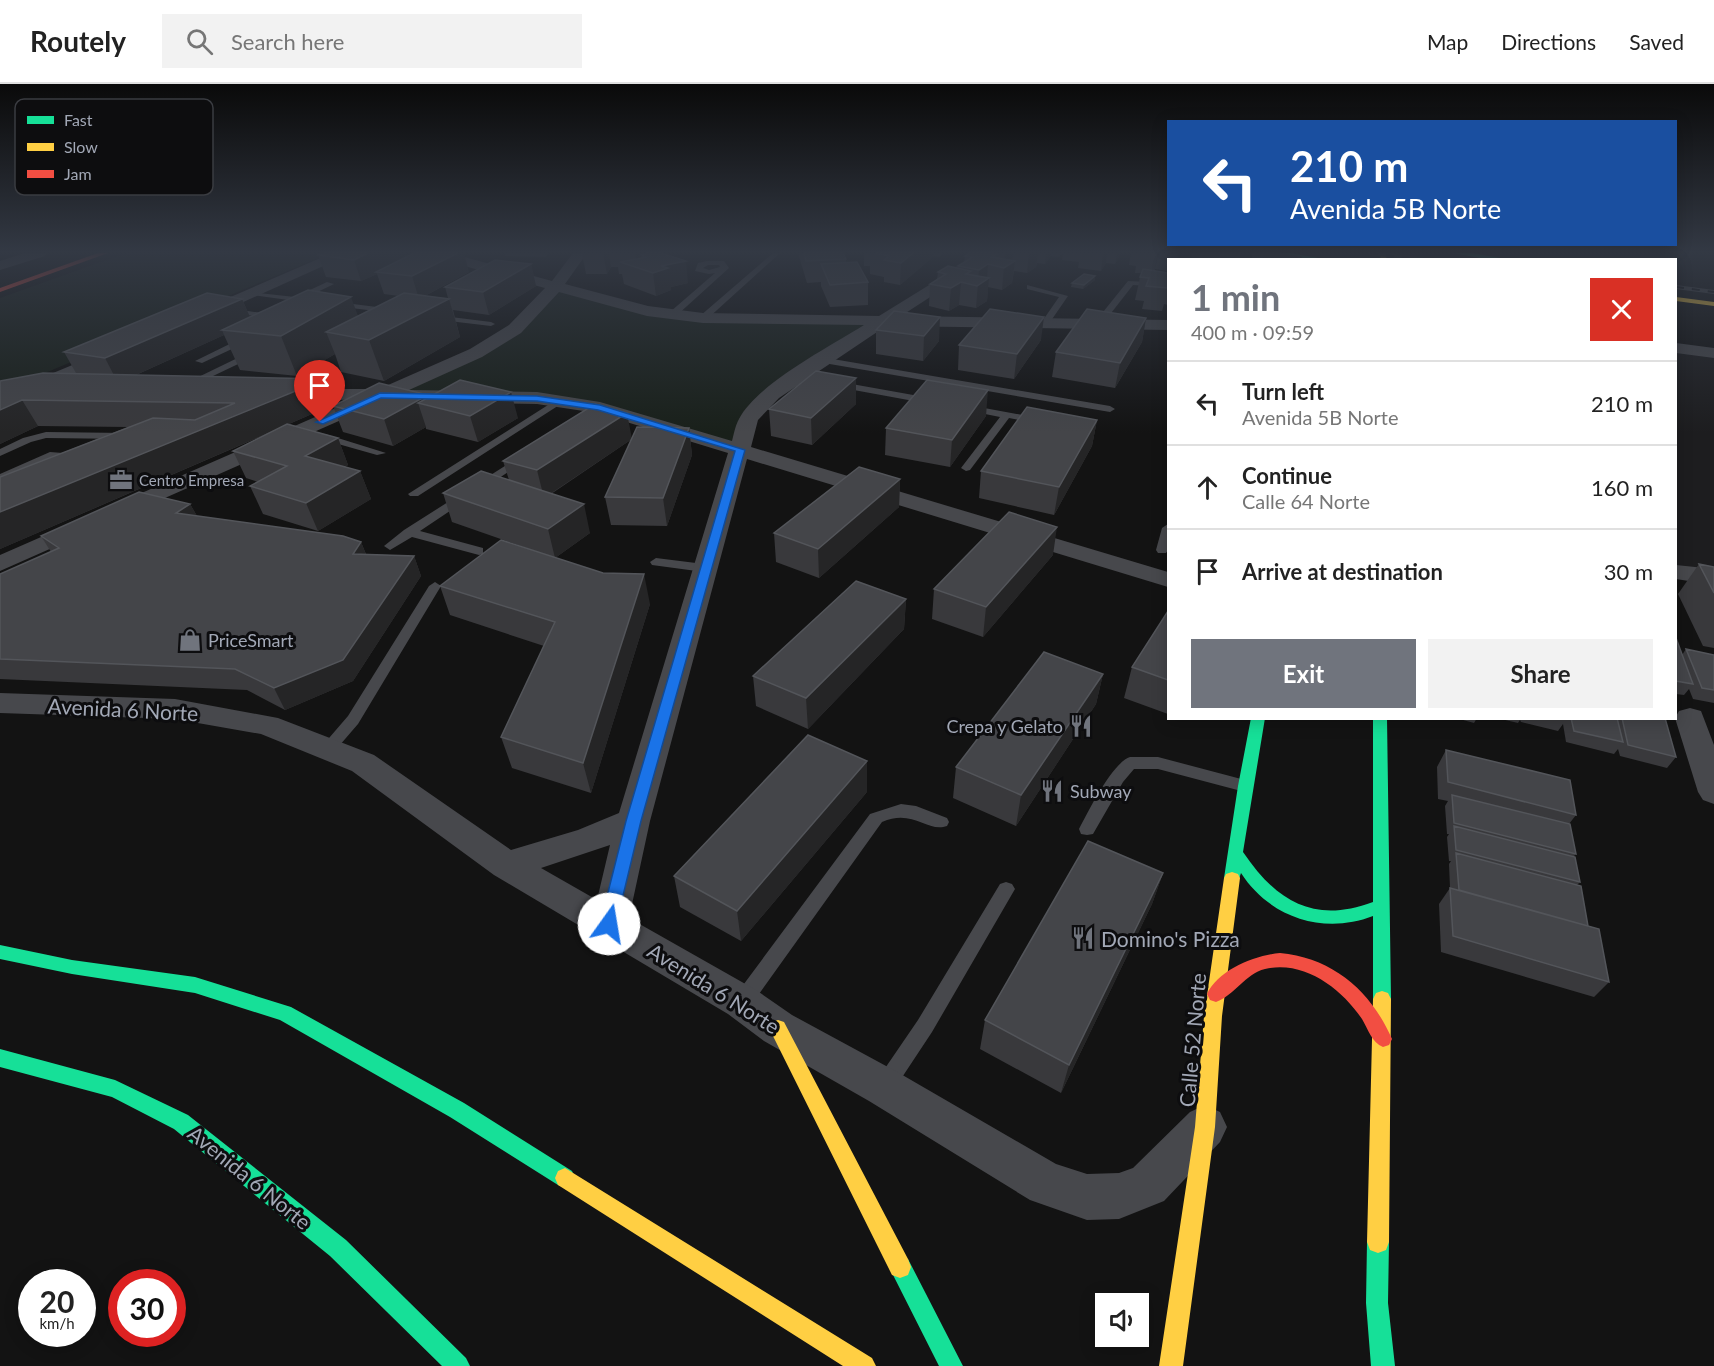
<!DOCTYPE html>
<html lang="en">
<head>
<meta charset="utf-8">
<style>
	:root { --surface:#fff; --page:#f2f2f2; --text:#222; --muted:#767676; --line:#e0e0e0; --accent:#70747d }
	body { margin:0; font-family:Lato,sans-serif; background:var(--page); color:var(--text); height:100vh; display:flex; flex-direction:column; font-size:22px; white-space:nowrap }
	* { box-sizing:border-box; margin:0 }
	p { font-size:20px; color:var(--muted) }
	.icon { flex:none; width:33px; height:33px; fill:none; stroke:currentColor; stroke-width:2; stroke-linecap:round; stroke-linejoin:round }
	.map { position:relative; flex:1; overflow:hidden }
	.sheet { position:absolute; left:1167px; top:174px; width:510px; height:462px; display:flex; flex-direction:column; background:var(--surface); border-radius:0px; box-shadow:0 3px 15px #0003 }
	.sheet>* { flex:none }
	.hud { position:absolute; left:1167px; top:36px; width:510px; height:126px; border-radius:0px; box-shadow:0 3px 15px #0003; background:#1a4fa0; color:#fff; overflow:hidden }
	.buttons { position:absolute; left:1095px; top:1209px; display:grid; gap:12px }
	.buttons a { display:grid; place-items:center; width:54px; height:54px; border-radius:0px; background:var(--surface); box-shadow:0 3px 15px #0003; font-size:30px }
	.speed { position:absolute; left:18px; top:1185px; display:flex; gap:12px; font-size:30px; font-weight:700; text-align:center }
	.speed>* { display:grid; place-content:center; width:78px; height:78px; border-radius:50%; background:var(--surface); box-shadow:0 3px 15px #0003; line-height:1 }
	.speed small { font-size:15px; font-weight:400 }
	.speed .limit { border:9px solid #d22; background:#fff; color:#111 }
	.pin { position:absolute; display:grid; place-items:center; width:51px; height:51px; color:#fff; margin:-62px -26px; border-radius:50% 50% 50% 0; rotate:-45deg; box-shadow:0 0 6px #0007 }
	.pin .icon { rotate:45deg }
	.me { position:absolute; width:66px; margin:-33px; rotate:13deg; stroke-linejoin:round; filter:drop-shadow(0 0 4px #0008) }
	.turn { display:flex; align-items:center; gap:21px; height:126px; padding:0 24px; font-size:27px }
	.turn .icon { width:78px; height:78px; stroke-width:2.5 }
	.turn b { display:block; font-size:42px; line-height:51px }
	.round { display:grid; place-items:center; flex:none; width:63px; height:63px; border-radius:0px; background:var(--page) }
	.overview { display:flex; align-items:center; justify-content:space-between; height:102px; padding:0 24px }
	h1 { font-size:36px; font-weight:700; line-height:45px; color:var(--accent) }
	.button { display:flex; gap:12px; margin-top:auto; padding:12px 24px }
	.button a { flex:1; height:69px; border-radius:0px; background:var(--accent); color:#fff; font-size:24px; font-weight:700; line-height:69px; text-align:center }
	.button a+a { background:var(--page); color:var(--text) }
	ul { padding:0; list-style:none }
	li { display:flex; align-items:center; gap:18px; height:84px; padding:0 24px; border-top:2px solid var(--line) }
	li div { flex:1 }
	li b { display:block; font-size:22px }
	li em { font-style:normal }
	header { display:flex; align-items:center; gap:36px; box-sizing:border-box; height:84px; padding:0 30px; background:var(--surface); border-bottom:2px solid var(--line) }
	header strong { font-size:28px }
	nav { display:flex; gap:33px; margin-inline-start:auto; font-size:21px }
	.search { width:420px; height:54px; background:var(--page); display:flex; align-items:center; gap:15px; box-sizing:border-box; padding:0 21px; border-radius:0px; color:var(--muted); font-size:22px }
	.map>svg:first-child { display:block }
	.built { fill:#1d1d1f }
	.green { fill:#19201a }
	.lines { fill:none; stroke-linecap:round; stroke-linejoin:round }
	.lane { fill:#47484c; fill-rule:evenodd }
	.street { fill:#47484c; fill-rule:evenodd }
	.fast { fill:#16e098; fill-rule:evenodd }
	.slow { fill:#ffcf43; fill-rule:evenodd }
	.jam { fill:#f24e42; fill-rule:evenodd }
	.rail-casing { stroke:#47484b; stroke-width:4 }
	.rail { stroke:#0d0d0f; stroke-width:2; stroke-dasharray:8; stroke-linecap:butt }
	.wall { fill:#39393c }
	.shaded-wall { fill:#252526 }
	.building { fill:#444549; stroke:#53555a; stroke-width:1.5 }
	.route { fill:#1a73e8; stroke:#114b97; stroke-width:1.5 }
	.labels { text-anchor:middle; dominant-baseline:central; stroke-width:6; stroke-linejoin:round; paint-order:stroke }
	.far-poi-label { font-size:15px; fill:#a2a8b6; stroke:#0d0d0f; text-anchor:start }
	.poi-label { font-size:18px; fill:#a2a8b6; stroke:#0d0d0f; text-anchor:start }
	.near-street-label { font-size:21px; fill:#a2a8b6; stroke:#0d0d0f }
	.near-poi-label { font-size:21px; fill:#a2a8b6; stroke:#0d0d0f; text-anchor:start }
	.key { fill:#0d0d0f; stroke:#3a3c41; stroke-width:1.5 }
	.key-label { font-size:16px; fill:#a2a8b6 }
</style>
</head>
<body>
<header>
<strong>Routely</strong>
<div class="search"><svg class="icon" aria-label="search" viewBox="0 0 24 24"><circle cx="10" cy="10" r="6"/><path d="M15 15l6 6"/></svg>Search here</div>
<nav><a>Map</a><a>Directions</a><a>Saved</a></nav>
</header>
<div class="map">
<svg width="1714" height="1282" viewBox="0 0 1714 1282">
	<rect width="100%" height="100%" fill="#131313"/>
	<path class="built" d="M1676,264L1714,269V493L1676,488Z"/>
	<path class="green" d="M126,169H330L0,308V214Z
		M556,202L703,234L882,235L757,321L740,366L562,316L380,311L476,269Z"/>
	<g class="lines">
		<path class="lane" d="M773,169H780L706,236H700V232Z
			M707,177H724L729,184L676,232H670V228L715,189L709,190L695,187L698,179ZM708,181H719L720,183L709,186L703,184Z
			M1128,197L1168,199V203L1133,201L1101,242H1095V238Z
			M327,198L334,200L305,214L313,215V219H310L246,210L250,208L295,213Z
			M1027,201L1068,212L1048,241L1041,239L1059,213L1027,205Z
			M337,218L393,225L397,227L393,229L334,222L333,220Z
			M228,224L275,231L279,233L275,235L225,228V224Z
			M435,231L491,238L495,240L491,242L432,235L431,233Z
			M248,251L252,254L251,256L202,279L195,277Z
			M254,266L258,269L257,271L192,302L184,300Z
			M821,273L1110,322L1115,325L1110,328L818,278V274Z
			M835,297L930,314L935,317L930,320L832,302L830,300Z
			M559,314L567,316L418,412H410L408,410Z
			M968,321L1039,334L1044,337L1039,340L1009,334L970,386L966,387L961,384L1000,333L965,326V322Z
			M46,348L127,349L132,352L127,355L46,354L31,358L0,372V365L23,354Z
			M317,350H325L386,369L377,371L317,354Z
			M50,368L76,370L81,373L76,376L51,374L0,397V390Z
			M522,371L526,372V376L420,447L483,464V470L479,471L412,453L390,466L384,462L404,446Z
			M1168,440V466L1166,469H1158L1156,466L1162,444Z
			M656,474L704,480L710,484L704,488L652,481L650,478Z
			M435,498L441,502L358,640L333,669H323L320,665L323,661L348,632L429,502Z
			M1130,673H1158L1245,696L1251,698L1253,702L1251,706L1245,708L1158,685H1134L1123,698L1093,750L1087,751L1081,750L1079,745C1088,728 1112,679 1130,673Z
			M901,720L916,722L947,734L949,738L947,742C927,749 913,724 882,738L749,924L742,927L735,924L732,918L735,912L870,730Z
			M1006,798L1012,800L1015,805L932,948L891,1010L884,1013L877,1010L873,1003L877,996L918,936L1000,800Z"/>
		<path class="street" d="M25,169H47L45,172L0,186V177Z
			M332,169H352L208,234H196L194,231L196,228Z
			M426,169H450L552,197L573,169H587L565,200L648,222L703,229L879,232L981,169H998L901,232L1168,236V246L886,242L779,314L758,336L751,363L1168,488V503L747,375L650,737L629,834L756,906L792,931L899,989L1056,1080L1087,1090L1119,1089L1133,1084L1190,1028L1205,1021L1220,1028L1227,1043L1220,1058L1164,1117L1119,1135L1087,1136L1030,1116L869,1017L764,957L728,930L494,791L352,687L261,650L175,635L0,629V609L175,615L278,634L374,671L511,766L578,746L619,729L728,369L597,329L537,320L384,317L0,487V471L354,316L291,315L284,313L282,309L284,305H379L470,265L509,241L545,204L428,172ZM559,208L647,232L703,239L864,241C829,263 757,300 739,335C735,342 734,350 732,357L600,318L537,308L409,306L482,273L521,249ZM610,761L597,816L541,784Z
			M1676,259L1714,264V274L1676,269Z
			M111,265L117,266L120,270L117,274L0,324V311Z
			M1676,481L1714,485V501L1676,495Z
			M1690,624L1701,627L1714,661V720L1703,716L1698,708L1675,634L1679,627Z"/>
		<path class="fast" d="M1269,169H1289L1331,176H1309Z
			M1453,169H1472L1512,176H1491Z
			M1251,634H1265L1243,768C1277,818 1314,840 1373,818V634H1387L1391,915L1388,921L1382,923L1376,921L1373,915V832C1324,851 1270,834 1241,789L1238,798L1232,800L1226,798L1224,794L1238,702Z
			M0,861L72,876L195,893L291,923L464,1019L572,1087L575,1094L572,1101L565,1104L558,1101L450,1033L280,936L195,909L72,890L0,875Z
			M0,965L115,996L188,1031L346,1156L466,1274L470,1282H442L330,1172L174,1045L112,1013L0,983Z
			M1378,1147L1386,1150L1389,1158L1388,1219L1395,1282H1371L1366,1219L1367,1158L1370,1150Z
			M900,1172L908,1175L963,1282H939L889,1183L892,1175Z"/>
		<path class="slow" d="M1381,169H1387L1386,176H1380Z
			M1676,213L1714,218V222L1676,217Z
			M1232,788L1238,790L1240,794L1222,932L1215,1043L1183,1282H1159L1195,1043L1204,932L1224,794L1226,790Z
			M1382,907L1388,909L1391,915L1389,1158L1386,1166L1378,1169L1370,1166L1367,1158L1373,915L1376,909Z
			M778,936L784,938L908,1175L911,1183L908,1191L900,1194L892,1191L769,944L772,938Z
			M565,1084L872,1274L876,1282H843L558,1101L555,1094L558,1087Z"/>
		<path class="jam" d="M98,169H108L0,208V204Z
			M1280,869C1333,874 1371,907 1392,955L1389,961L1383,963C1372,959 1368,945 1362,935C1341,904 1304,876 1265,885C1245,890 1235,911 1216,918L1210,916L1207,910C1218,886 1255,871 1280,869Z"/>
		<g class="rail-casing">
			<path id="rail" d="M1370,169L1427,176
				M1676,203L1714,208"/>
		</g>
		<use href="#rail" class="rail"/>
	</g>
	<path class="wall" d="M406,169L407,173L469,188L425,212L448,214L445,203L531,180L536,202L489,231L453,226L460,253L384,297L341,288L335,270L297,292L240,286L224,251L136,291L325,295L335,320L289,340L338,354L348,381L345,383L360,387L371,415L318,447L263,430L250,402L258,398L246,394L233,367L269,349L0,465V393L128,343L38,342L0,360V297L76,289L64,268L242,215L250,233L358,232L399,212L384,210L377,190L361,197L326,193L318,171Z
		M504,169H549L545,173L505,172Z
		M582,169H661L688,199L671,203V206L656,212L624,200L622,190H619L618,183H611L607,190H586Z
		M798,169H843L846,175V178L868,198V221L830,223L821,202V198L807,199Z
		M864,169H943L939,173L934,172L900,201L884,198V193L870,190V182H864Z
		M969,169H1062L1059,173L1051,172L1045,180L1037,179L1036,183L1027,189L1014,187L1012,199L1002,206L988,203L987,217L976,224L959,221L949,227L929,222L930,200L937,195L938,188L958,184V182L964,178L965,172Z
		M1063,169H1120L1119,173L1115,180L1106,179L1101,187L1078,184L1079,178L1062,176Z
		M1131,169H1178L1177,176H1168V187L1155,185V187L1168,189V221L1164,220L1162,227L1142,225L1144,217L1135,216L1141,189H1135L1136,182L1129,181Z
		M1192,169H1240L1239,176H1191Z
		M1253,169H1277L1301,176H1251Z
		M1095,192V196L1083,205L1071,203L1072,199Z
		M894,227L939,257L923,277L876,270V246Z
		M1146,234L1142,258L1115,304L1052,293L1056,268Z
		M1041,256L1014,295L958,286L959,261Z
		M856,294V320L812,361L771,352L769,325Z
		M428,311L429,313L518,334L478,358L426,345V343L393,362L343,348L333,322Z
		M986,332L950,383L885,371L886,344Z
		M1097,336L1092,362L1054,431L979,414L981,387Z
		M689,344L692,371L667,442L611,441L605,413L632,355L551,410L590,449L555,474L452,438L443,409L509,396L503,377Z
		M900,395L899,423L819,494L776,478L774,449Z
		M190,420L197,432L361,458L366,470L414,472L421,492L353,597L285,626L247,606L0,595V490L51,468L41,452Z
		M1053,471L983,553L932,535L934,505Z
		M1699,480L1714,483V564L1703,562L1678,510Z
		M440,502L650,520L591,709L512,684L501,653L544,562L450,531Z
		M906,515L904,545L808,645L756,622L753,592Z
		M1168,527V630L1124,614L1132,583Z
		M1676,554L1682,571L1686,565L1714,571V619L1693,615L1689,605L1684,611L1676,610Z
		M1103,590L1096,620L1016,742L953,714L956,683Z
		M1456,634H1477L1474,639Z
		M1497,634H1665L1676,673L1667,684L1620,672L1618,665L1614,670L1566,658L1563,640L1558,647L1521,638L1520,636L1518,639Z
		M1446,666L1576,731L1569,740L1576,770L1574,772L1580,798L1577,801L1588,842L1609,898L1594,913L1441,868L1439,820L1450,804L1449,780L1451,777H1449L1447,753L1449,750H1447L1445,722L1448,717L1438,715L1437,683Z
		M867,708L741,857L680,823L674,792Z
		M1163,789L1152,820L1061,1009L980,965L985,936Z"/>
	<path class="shaded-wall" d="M368,169H406L408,174L376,188L377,190L361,197L354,176Z
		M458,169H464L469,188L419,215L412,192Z
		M603,169H609L611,183L607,190Z
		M635,169H649L641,171L642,182L637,184Z
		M913,169H934V172L900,201L901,179Z
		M1007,169H1013L1012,179L1015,177L1012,199L1002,206L1005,170Z
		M1029,169H1038L1036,183L1027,189Z
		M1046,169H1051V172L1045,180Z
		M1103,169H1107L1106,179L1101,187Z
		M1117,169H1120L1119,173L1115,180Z
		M1158,169H1159L1153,191Z
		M686,177L688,199L671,203V206L656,212L653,189L661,182Z
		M531,180L536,202L489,231L483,208Z
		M988,180L987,196L989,194L987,217L976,224L979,186Z
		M1095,192V196L1083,205L1084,201Z
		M961,198L959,221L949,227L951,204Z
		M351,213L365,251L326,248L335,270L297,292L281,252Z
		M242,215L252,238L222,246L224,251L118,299L105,274Z
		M449,215L460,253L384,297L369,256Z
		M940,233L939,257L923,277L924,252Z
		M1044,233L1041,256L1014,295L1017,270Z
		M1146,234L1142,258L1115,304L1120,279Z
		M856,294V320L812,361L811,334Z
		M325,295L335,320L0,465V428Z
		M988,306L986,332L950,383L952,356Z
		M511,308L518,334L478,358L470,332Z
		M428,311L432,323L418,319L426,343L393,362L384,335Z
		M22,316L38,342L0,360V326Z
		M627,329L632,355L544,414L537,386Z
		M1097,336L1092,362L1054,431L1059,403Z
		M689,344L692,371L667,442L663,414Z
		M338,354L348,381L316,399L305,372Z
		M360,387L371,415L318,447L306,419Z
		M900,395L899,423L819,494L818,465Z
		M190,420L201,439L176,429Z
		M584,420L590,449L555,474L548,445Z
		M1057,443L1053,471L983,553L986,523Z
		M361,458L369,478L353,470Z
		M414,472L421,492L353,597L285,626L274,604Z
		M644,490L650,520L591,709L583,679Z
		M906,515L904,545L808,645L806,614Z
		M1103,590L1096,620L1016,742L1021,711Z
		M867,677V708L741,857L737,827Z
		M1163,789L1152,820L1061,1009L1069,981Z"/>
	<path class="building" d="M323,169H368L354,176L318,171Z
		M414,169H458L412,192L376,188Z
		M646,169H661L686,177L661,182L668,184L653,189L620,178L647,173L641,171Z
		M804,169H843L846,175L806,177Z
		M875,169H913L901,179L884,176L889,172Z
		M969,169H993L997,170L992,173L1015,177L1004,184L988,180L979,186L958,182L973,173L965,172Z
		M1201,169H1240L1239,173L1220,171L1219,176L1200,174Z
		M1253,169H1277L1301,173V176H1262V174L1253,173Z
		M495,176L531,180L483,208L445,203Z
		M857,178L868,198L830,201L821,180Z
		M948,182L971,187L966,190L989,194L977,202L961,198L951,204L930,200L946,190L938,188Z
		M1143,185L1168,189V199L1167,204L1146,202L1149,194L1140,193Z
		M1084,190L1095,192L1084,201L1072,199Z
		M308,206L351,213L281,252L222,246Z
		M207,209L242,215L105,274L64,268Z
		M404,209L449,215L369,256L326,248Z
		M990,225L1044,233L1017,270L959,261Z
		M1087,225L1146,234L1120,279L1056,268Z
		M894,227L940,233L924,252L876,246Z
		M816,287L856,294L811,334L769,325Z
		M43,289L325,295L0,428V393L153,334L195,336L235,319L22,316L0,326V297Z
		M460,296L511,308L470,332L418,319Z
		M927,296L988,306L952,356L886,344Z
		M379,299L428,311L384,335L333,322Z
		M595,320L627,329L537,386L503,377Z
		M1027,323L1097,336L1059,403L981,387Z
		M287,340L338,354L305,372L360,387L306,419L250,402L287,382L233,367Z
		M637,343L689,344L663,414L605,413Z
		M859,383L900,395L818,465L774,449Z
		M481,387L584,420L548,445L443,409Z
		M139,408L190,420L176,429L343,452L361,458L353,470L414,472L343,576L274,604L235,585L0,575V490L59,464L41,452Z
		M1009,428L1057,443L986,523L934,505Z
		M501,456L603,489L644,490L583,679L501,653L555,538L440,502Z
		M1699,480L1714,483V509Z
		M856,497L906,515L806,614L753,592Z
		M1168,527V596L1132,583Z
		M1676,554L1693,600L1676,597Z
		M1686,565L1714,571V606L1702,604Z
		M1044,568L1103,590L1021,711L956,683Z
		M1571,634H1617L1623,658L1574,647Z
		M1622,634H1665L1676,673L1628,661Z
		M808,651L867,677L737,827L674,792Z
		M1446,666L1570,696L1576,731L1448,698Z
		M1452,711L1570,740L1576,770L1454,739Z
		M1454,742L1575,773L1580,798L1456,766Z
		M1088,757L1163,789L1069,981L985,936Z
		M1456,769L1581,802L1588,842L1459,806Z
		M1450,804L1599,845L1609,898L1453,852Z"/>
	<linearGradient id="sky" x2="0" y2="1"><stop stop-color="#0a0a0a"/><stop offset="0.48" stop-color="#333944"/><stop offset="1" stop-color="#333944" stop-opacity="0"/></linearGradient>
	<rect width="1714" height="349" fill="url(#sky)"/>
	<path class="route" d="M380,309L537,312L600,321L745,366L641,737L615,845L609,847L603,845L600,840L626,737L735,367L598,326L537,317L381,314L323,340L316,338Z"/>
	<defs>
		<g id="office-bare" transform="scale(1.8)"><path d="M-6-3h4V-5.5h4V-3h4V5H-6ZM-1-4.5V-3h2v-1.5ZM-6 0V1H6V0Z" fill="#70747d" stroke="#0d0d0f" stroke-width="2.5" paint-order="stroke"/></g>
		<g id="shop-bare" transform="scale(1.8)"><path d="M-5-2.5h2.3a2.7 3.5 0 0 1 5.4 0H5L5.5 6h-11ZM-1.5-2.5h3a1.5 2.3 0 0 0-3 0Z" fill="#70747d" stroke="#0d0d0f" stroke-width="2.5" paint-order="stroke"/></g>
		<g id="restaurant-bare" transform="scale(1.8)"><path d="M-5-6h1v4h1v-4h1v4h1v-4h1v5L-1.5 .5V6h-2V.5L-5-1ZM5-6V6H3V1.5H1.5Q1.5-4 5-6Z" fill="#70747d" stroke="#0d0d0f" stroke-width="2.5" paint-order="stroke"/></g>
	</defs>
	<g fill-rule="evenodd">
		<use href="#office-bare" x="121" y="396"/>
		<use href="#shop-bare" x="190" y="556"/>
		<use href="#restaurant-bare" x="1081" y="642"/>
		<use href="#restaurant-bare" x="1052" y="707"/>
		<use href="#restaurant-bare" x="1083" y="854"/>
	</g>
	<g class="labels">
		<g class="far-poi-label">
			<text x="139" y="396">Centro Empresa</text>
		</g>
		<g class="poi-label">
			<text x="208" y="556">PriceSmart</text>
			<text x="1063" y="642" text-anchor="end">Crepa y Gelato</text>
			<text x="1070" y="707">Subway</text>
		</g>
		<g class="near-street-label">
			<text transform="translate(123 625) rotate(3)">Avenida 6 Norte</text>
			<text transform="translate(714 904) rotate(32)">Avenida 6 Norte</text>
			<text transform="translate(1192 956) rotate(-85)">Calle 52 Norte</text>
			<text transform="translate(250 1093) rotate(39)">Avenida 6 Norte</text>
		</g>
		<g class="near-poi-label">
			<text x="1101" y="854">Domino's Pizza</text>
		</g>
	</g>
	<rect x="15" y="15" width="198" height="96" rx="9" class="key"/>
	<rect x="27" y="32" width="27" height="8" fill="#16e098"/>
	<rect x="27" y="59" width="27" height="8" fill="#ffcf43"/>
	<rect x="27" y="86" width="27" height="8" fill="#f24e42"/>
	<g class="key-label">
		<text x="64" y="42">Fast</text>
		<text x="64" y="69">Slow</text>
		<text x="64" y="96">Jam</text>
	</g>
</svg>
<div class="buttons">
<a><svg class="icon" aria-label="sound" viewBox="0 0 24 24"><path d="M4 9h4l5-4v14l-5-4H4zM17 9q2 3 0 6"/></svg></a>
</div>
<div class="speed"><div>20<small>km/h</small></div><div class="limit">30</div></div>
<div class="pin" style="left:320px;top:338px;background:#d93025"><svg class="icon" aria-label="arrive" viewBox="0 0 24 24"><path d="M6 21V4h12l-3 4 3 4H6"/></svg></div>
<svg class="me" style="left:609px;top:840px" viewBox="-20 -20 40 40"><circle r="19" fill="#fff"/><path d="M0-13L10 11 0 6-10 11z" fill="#1a73e8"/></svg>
<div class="hud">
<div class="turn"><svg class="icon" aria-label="left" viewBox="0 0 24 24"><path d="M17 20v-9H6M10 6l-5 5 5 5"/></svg><div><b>210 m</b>Avenida 5B Norte</div></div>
</div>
<section class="sheet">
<div class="overview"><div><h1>1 min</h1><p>400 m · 09:59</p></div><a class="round" style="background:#d93025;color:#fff"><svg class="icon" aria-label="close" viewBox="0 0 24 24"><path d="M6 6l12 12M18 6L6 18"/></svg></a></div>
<ul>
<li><svg class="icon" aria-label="left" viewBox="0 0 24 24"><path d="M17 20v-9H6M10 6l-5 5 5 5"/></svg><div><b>Turn left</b><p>Avenida 5B Norte</p></div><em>210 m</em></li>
<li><svg class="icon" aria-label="ahead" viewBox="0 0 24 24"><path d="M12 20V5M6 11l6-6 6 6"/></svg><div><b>Continue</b><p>Calle 64 Norte</p></div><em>160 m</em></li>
<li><svg class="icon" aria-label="arrive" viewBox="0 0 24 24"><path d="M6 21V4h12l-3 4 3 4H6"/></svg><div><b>Arrive at destination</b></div><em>30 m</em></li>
</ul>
<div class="button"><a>Exit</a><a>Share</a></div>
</section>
</div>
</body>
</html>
